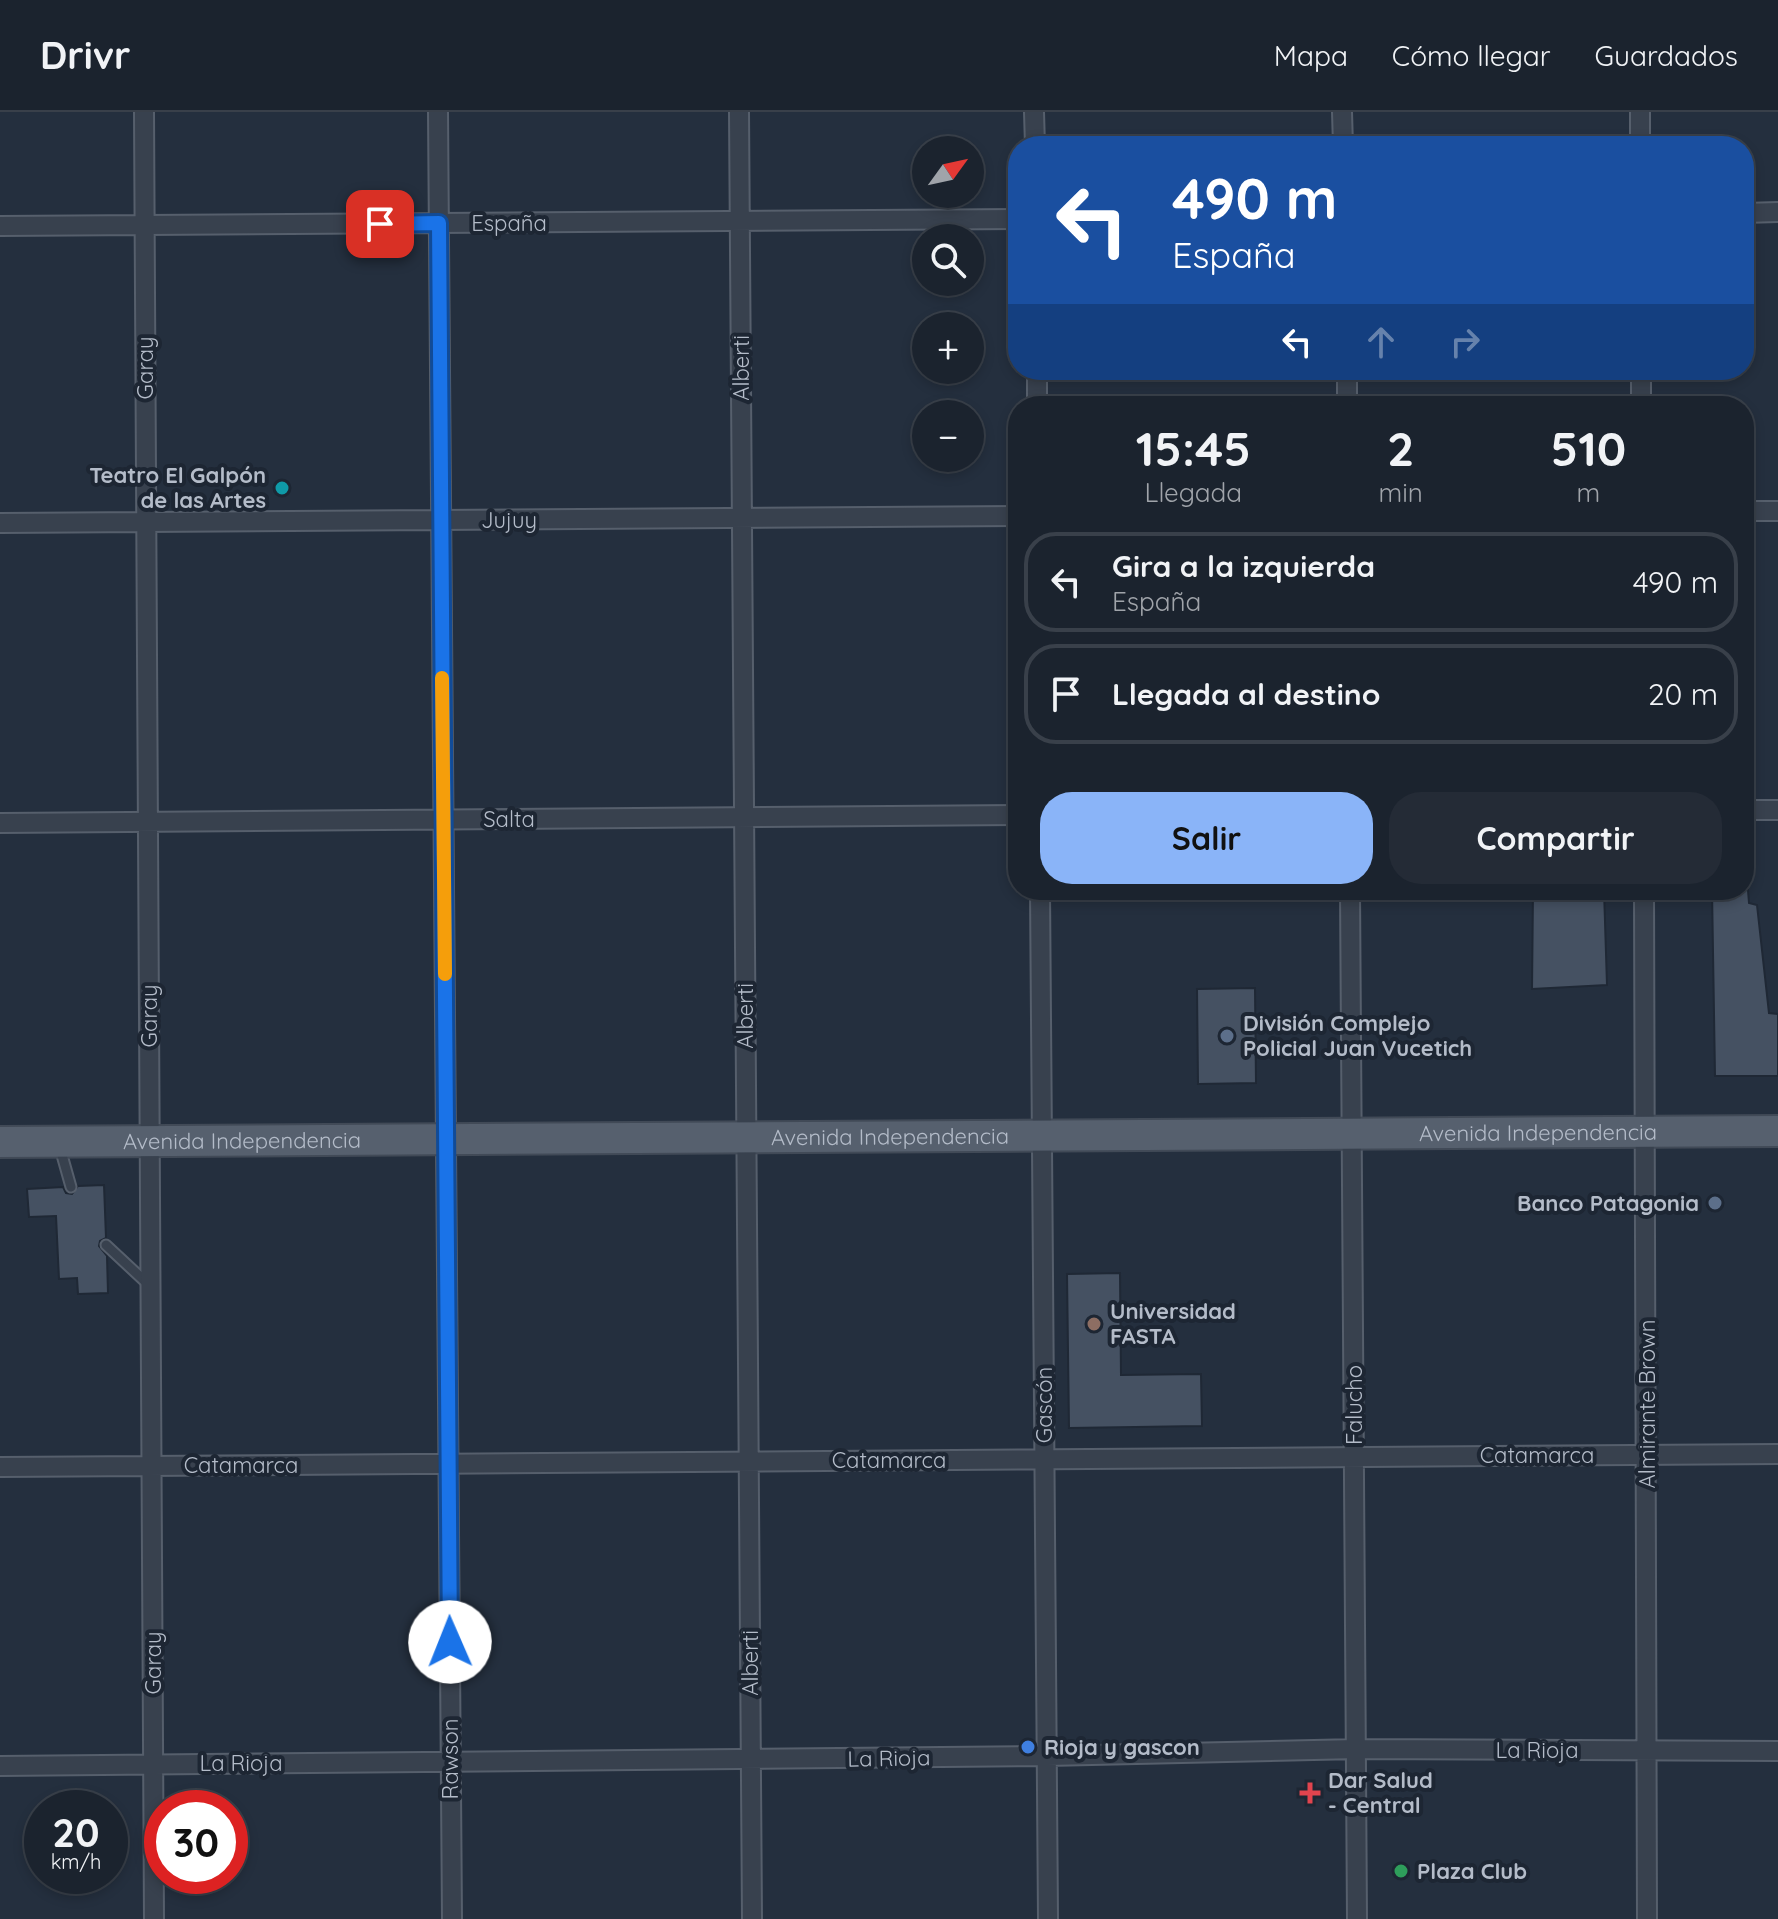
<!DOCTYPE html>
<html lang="es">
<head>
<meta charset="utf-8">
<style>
	:root { --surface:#1b232e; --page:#242b36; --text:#f1f3f6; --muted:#a0a4aa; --line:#39404a; --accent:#8ab4f8 }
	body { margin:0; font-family:Quicksand,sans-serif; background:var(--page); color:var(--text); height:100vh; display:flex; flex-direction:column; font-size:30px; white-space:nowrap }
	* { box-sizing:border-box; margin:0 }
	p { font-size:26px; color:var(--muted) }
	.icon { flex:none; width:44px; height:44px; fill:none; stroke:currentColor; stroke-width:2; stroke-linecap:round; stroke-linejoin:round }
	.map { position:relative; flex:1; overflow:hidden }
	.sheet { position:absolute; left:1008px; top:284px; width:746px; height:504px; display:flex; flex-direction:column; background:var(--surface); border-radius:32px; box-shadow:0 4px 12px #0003,0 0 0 2px var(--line) }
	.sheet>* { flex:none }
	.banner { position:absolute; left:1008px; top:24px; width:746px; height:244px; border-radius:32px; box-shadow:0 4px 12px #0003,0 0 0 2px var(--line); background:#1a4fa0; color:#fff; overflow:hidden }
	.needle { width:52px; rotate:57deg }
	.tools { position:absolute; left:912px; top:24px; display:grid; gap:16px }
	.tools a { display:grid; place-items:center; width:72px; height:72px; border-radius:50%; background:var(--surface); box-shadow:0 4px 12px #0003,0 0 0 2px var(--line); font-size:40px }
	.speed { position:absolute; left:24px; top:1678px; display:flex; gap:16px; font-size:40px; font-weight:700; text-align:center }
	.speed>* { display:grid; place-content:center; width:104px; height:104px; border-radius:50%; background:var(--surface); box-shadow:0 4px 12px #0003,0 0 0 2px var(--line); line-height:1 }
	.speed small { font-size:20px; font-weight:400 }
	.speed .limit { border:12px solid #d22; background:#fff; color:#111 }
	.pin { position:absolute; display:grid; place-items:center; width:68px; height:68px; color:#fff; margin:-34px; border-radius:16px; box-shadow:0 4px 12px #0006 }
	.me { position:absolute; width:88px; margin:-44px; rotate:359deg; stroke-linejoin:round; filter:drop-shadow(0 0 6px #0008) }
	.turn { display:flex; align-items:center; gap:28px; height:168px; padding:0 32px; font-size:36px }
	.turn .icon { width:104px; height:104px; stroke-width:2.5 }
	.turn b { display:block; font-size:56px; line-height:68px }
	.lanes { display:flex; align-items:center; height:76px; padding:0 32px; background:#0003; justify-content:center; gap:40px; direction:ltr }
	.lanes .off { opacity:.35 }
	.eta { display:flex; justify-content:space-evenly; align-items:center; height:136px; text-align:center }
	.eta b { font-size:48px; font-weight:700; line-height:56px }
	.cta { display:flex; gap:16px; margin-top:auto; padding:16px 32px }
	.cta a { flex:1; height:92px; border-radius:32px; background:var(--accent); color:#111; font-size:32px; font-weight:700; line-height:92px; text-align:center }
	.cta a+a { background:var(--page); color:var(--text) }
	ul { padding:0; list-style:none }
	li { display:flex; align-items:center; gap:24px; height:100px; margin:0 16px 12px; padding:0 16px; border:4px solid var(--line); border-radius:32px }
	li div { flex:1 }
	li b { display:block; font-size:30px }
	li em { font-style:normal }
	header { display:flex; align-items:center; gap:48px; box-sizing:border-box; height:112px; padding:0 40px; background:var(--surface); border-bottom:2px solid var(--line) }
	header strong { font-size:38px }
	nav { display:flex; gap:44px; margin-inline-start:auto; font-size:28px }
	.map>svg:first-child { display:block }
	.building { fill:#455162; stroke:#1f2835; stroke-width:2 }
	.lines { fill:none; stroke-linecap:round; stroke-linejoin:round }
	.service-casing { stroke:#565f6c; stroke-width:13 }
	.minor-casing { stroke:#565f6c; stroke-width:22 }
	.primary-casing { stroke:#414a57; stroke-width:34 }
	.service { stroke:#38414e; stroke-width:9 }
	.minor { stroke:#38414e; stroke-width:18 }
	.primary { stroke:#56606e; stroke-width:30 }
	.route-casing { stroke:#114b97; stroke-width:20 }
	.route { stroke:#1a73e8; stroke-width:14 }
	.slow { stroke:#f59e0b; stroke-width:14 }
	.culture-dot { fill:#0f9aa8; stroke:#1d2633; stroke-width:3 }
	.service-dot { fill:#5c6f8a; stroke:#1d2633; stroke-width:3 }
	.education-dot { fill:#8d6e63; stroke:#1d2633; stroke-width:3 }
	.shop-dot { fill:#3f7fe0; stroke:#1d2633; stroke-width:3 }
	.health-dot { fill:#e0444e; stroke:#1d2633; stroke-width:3 }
	.leisure-dot { fill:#2e9e5b; stroke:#1d2633; stroke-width:3 }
	.labels { text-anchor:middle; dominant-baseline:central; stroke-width:8; stroke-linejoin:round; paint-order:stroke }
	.street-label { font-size:22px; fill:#b4bcc9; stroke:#1d2633 }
	.poi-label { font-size:22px; font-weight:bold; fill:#b4bcc9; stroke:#1d2633; text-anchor:start }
</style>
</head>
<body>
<header>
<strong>Drivr</strong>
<nav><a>Mapa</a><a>Cómo llegar</a><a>Guardados</a></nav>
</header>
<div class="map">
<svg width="1778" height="1807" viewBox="0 0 1778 1807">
	<rect width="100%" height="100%" fill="#242f3e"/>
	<path class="building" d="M1533,778H1604L1607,873L1532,877Z
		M1712,778H1748L1749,791L1757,793L1769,901L1778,902V964H1715Z
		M1255,876L1256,971L1198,972L1197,877Z
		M104,1073L106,1126L100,1129L99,1134L107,1144L108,1181L78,1182L77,1166L59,1167L56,1104L29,1105L27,1077L63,1075L66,1081L72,1082L78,1074Z
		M1120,1161L1121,1263L1201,1262L1202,1314L1069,1316L1067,1162Z"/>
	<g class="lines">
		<g class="service-casing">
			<path id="service" d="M60,1036L71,1075
				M106,1133L150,1174"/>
		</g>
		<g class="minor-casing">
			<path id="minor" d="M144,0L154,1807
				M438,0L452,1807
				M739,0L752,1807
				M1034,0L1035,34
				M1342,0L1343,34
				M1640,0V34
				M1744,101L1778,100
				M0,114L1018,107
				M1037,258V294
				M1347,258V294
				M1641,258V294
				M1744,399H1778
				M0,411L1018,404
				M1744,698H1778
				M0,711L1018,703
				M1040,778L1048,1807
				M1350,778L1357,1807
				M1644,778L1647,1807
				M0,1355L1778,1342
				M0,1654L1047,1644L1357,1637L1778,1639"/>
		</g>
		<g class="primary-casing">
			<g id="primary">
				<path id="s1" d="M0,1030L1778,1019"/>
			</g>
		</g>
		<use href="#service" class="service"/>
		<use href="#minor" class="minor"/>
		<use href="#primary" class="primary"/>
	</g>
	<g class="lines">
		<g class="route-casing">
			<path id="route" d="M380,112L439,111L450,1530"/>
		</g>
		<use href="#route" class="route"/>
		<path class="slow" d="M442,566L445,862"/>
	</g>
	<circle class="culture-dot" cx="282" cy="376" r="8"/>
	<g class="service-dot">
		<circle cx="1227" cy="924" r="8"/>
		<circle cx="1715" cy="1091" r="8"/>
	</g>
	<circle class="education-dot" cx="1094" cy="1212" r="8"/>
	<circle class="shop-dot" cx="1028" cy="1635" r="8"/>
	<path class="health-dot" d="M1306 1669h8v8h8v8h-8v8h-8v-8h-8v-8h8z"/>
	<circle class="leisure-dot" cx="1401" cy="1759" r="8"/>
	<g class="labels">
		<g class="street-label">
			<text x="509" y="111">España</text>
			<text transform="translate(145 256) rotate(-90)">Garay</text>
			<text transform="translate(741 256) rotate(-90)">Alberti</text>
			<text x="509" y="408">Jujuy</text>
			<text x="509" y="707">Salta</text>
			<text transform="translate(149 904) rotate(-90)">Garay</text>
			<text transform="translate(745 904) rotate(-90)">Alberti</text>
			<text stroke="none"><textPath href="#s1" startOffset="1538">Avenida Independencia</textPath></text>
			<text stroke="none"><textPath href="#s1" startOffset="890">Avenida Independencia</textPath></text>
			<text stroke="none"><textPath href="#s1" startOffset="242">Avenida Independencia</textPath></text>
			<text transform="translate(1647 1292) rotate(-90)">Almirante Brown</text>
			<text transform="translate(1044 1293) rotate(-90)">Gascón</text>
			<text transform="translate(1354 1293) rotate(-90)">Falucho</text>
			<text x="1537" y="1343">Catamarca</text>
			<text x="889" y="1348">Catamarca</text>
			<text x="241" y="1353">Catamarca</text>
			<text transform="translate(153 1551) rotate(-90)">Garay</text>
			<text transform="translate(750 1551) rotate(-90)">Alberti</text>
			<text x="1537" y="1638">La Rioja</text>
			<text transform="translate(889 1646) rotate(-1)">La Rioja</text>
			<text transform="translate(450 1647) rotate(-90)">Rawson</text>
			<text x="241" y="1651">La Rioja</text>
		</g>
		<g class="poi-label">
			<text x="266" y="363" text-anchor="end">Teatro El Galpón<tspan x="266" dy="25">de las Artes</tspan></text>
			<text x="1243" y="911">División Complejo<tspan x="1243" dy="25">Policial Juan Vucetich</tspan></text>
			<text x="1699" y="1091" text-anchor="end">Banco Patagonia</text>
			<text x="1110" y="1199">Universidad<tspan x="1110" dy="25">FASTA</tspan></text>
			<text x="1044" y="1635">Rioja y gascon</text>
			<text x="1328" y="1668">Dar Salud<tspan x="1328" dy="25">- Central</tspan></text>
			<text x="1417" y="1759">Plaza Club</text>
		</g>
	</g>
</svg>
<div class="tools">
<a><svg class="needle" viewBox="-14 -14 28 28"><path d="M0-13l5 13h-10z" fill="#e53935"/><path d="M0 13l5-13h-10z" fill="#a0a4aa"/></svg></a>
<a><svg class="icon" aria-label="search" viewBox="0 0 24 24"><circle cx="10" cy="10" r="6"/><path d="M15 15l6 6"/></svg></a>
<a>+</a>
<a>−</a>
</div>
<div class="speed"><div>20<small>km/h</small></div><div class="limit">30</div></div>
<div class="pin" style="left:380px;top:112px;background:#d93025"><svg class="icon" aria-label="arrive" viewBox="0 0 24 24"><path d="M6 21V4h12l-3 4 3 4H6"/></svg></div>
<svg class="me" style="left:450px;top:1530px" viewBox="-20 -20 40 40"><circle r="19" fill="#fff"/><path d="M0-13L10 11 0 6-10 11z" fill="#1a73e8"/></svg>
<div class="banner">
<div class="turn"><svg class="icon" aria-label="left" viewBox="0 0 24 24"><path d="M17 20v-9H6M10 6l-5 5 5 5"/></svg><div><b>490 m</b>España</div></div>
<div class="lanes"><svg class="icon" aria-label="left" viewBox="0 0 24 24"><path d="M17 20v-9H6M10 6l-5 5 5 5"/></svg><svg class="icon off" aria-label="ahead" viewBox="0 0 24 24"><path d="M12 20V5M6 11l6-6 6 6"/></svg><svg class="icon off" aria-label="right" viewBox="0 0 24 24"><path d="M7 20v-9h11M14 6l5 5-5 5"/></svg></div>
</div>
<section class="sheet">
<div class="eta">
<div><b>15:45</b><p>Llegada</p></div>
<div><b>2</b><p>min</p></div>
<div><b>510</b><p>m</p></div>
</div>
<ul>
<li><svg class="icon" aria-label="left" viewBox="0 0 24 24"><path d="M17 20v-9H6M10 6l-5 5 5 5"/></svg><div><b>Gira a la izquierda</b><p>España</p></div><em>490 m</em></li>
<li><svg class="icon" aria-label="arrive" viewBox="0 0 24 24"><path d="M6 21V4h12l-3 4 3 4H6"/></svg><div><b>Llegada al destino</b></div><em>20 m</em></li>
</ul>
<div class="cta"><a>Salir</a><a>Compartir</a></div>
</section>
</div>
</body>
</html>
